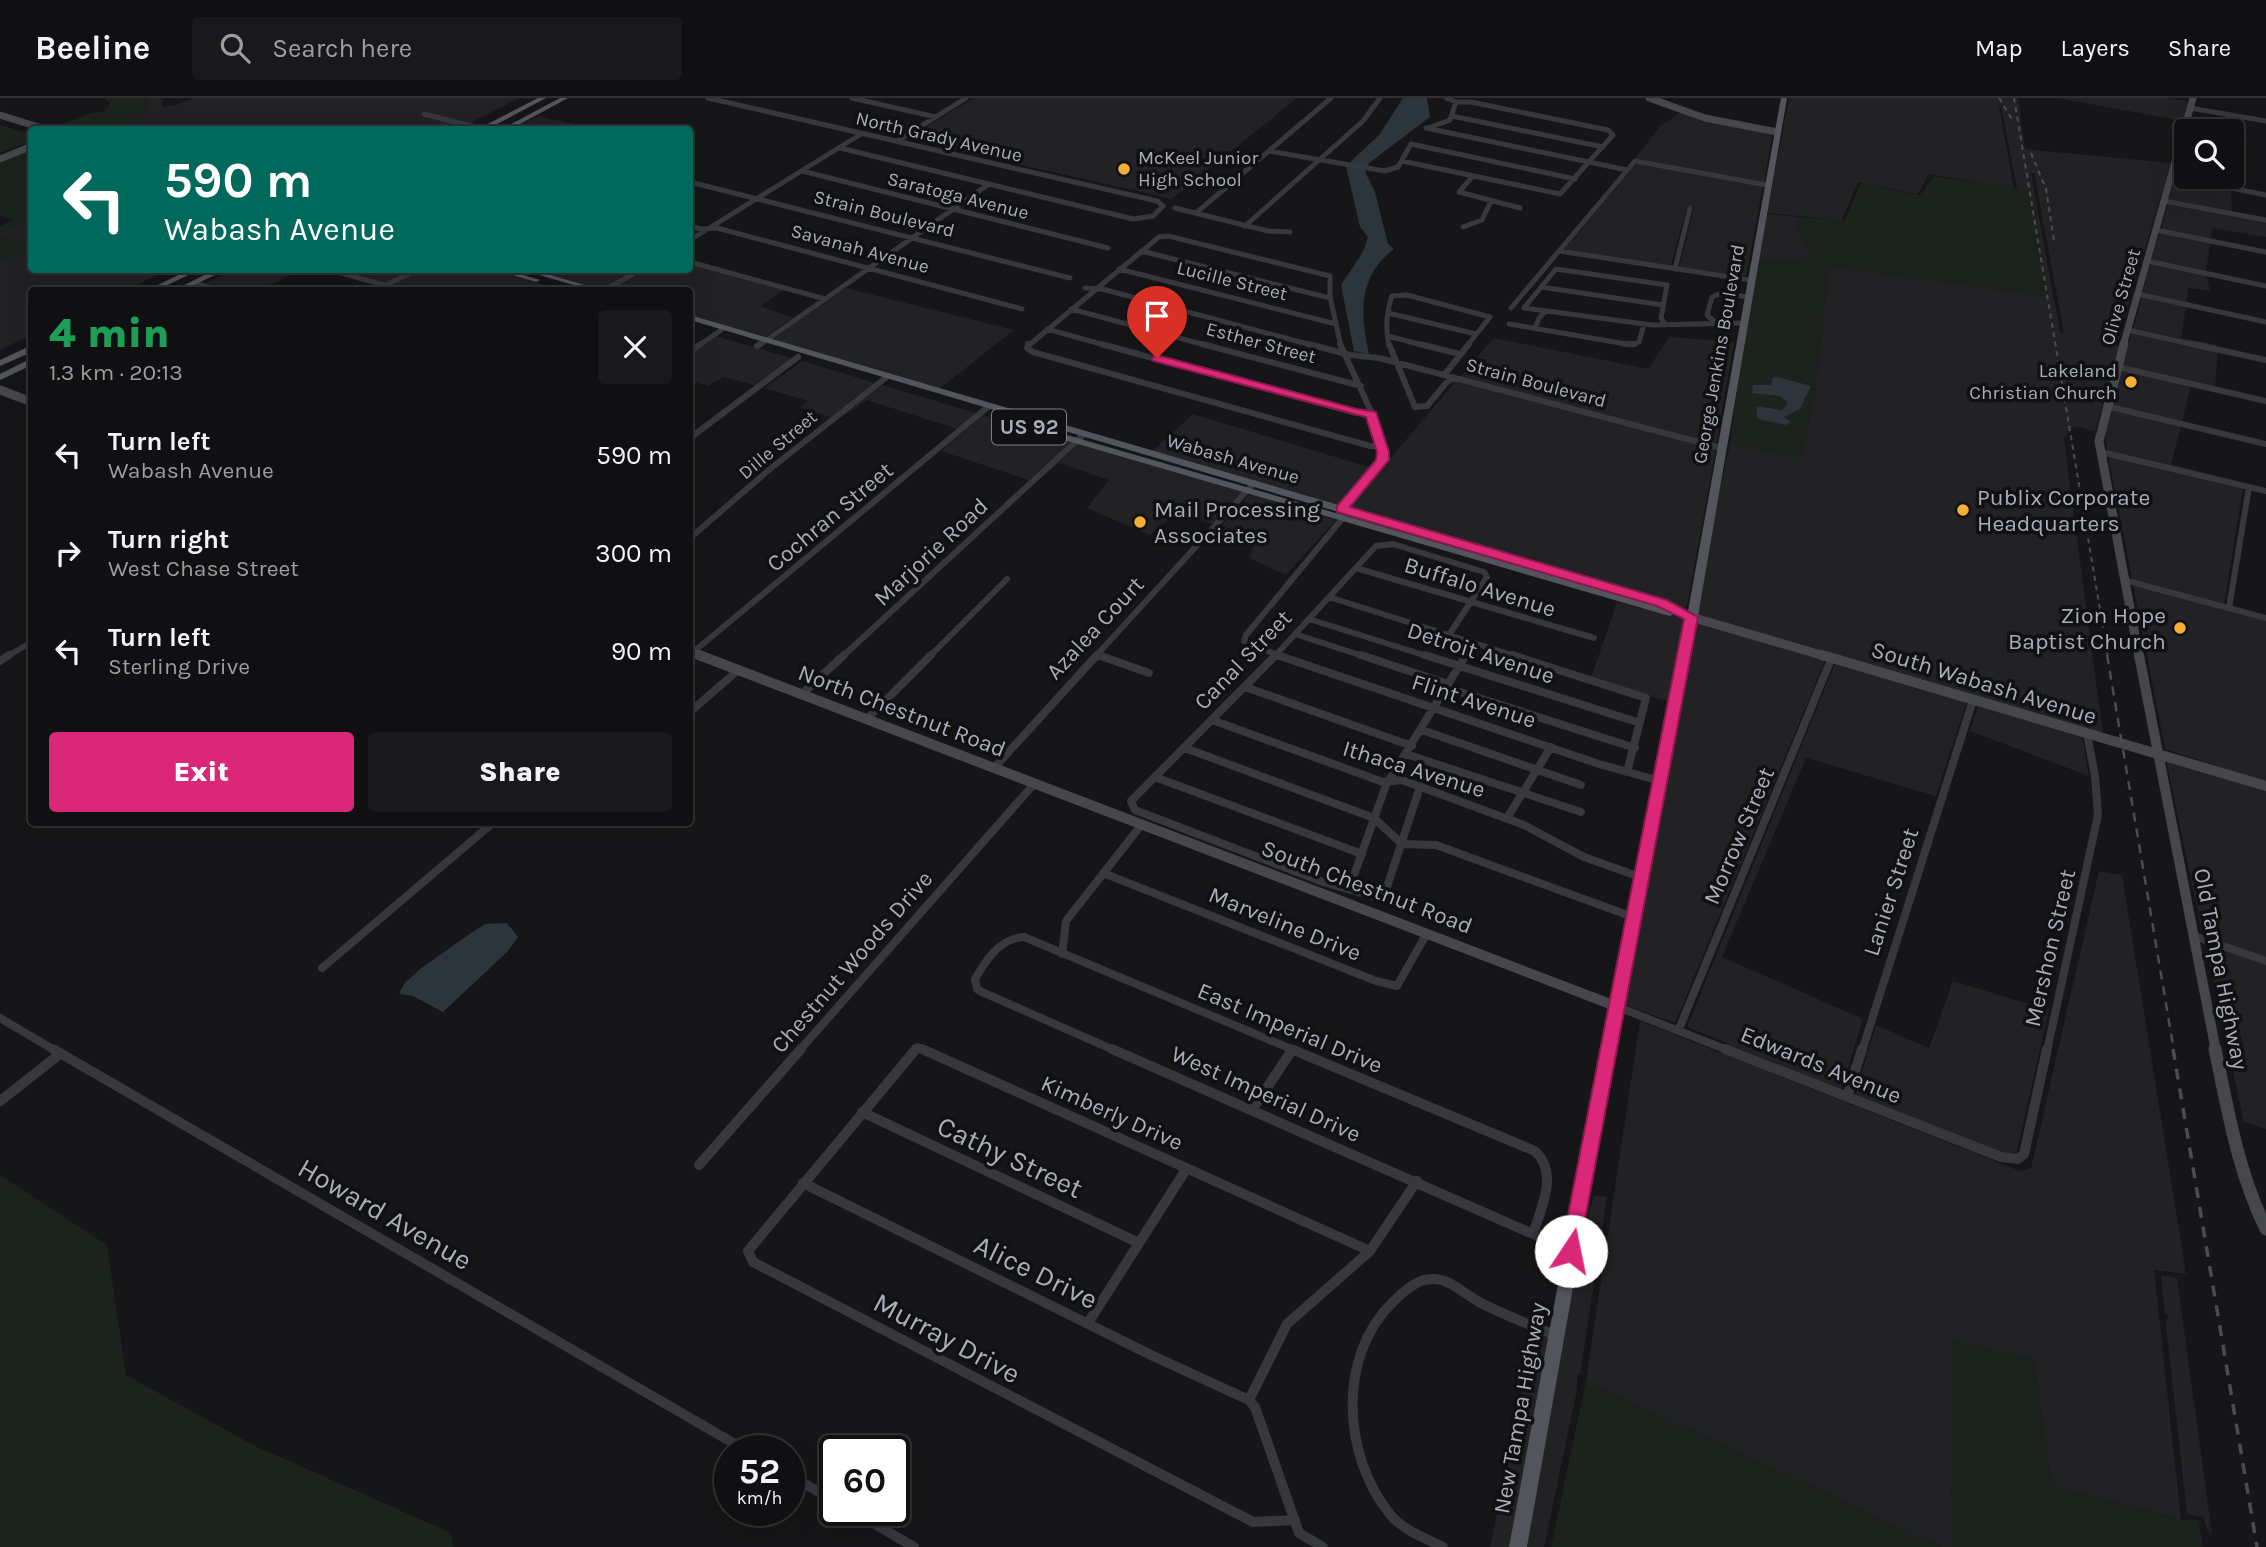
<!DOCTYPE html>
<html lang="en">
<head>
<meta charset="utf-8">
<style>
	:root { --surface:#101012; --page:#19191b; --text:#f1f3f6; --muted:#9c9d9f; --line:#303032; --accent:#db2777 }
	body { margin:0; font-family:Karla,sans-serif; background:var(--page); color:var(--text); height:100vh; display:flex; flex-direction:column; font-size:26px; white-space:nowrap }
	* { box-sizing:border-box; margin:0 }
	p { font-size:23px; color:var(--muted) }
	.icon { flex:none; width:38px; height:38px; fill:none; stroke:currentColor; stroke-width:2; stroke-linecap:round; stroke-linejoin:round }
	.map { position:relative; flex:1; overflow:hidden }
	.drawer { position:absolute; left:28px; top:189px; width:665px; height:539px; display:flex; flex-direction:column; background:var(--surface); border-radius:7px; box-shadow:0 7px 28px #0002,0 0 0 2px var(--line) }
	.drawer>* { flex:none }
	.banner { position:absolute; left:28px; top:28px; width:665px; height:147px; border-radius:7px; box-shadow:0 7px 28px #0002,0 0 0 2px var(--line); background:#00695c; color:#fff; overflow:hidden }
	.controls { position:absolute; left:2174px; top:21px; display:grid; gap:14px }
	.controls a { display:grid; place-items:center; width:70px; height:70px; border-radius:7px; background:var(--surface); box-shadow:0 7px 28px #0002,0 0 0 2px var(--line); font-size:35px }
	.speed { position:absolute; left:714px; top:1337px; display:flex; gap:14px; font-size:35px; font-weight:700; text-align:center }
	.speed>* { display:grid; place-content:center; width:91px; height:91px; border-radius:50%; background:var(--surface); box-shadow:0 7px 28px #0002,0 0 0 2px var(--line); line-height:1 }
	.speed small { font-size:18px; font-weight:400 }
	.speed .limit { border:4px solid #111; border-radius:10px; background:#fff; color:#111 }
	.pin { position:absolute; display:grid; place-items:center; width:60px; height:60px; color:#fff; margin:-72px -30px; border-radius:50% 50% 50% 0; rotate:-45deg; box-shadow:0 0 7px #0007 }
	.pin .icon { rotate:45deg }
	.me { position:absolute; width:77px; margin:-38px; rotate:11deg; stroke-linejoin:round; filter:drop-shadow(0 0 5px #0008) }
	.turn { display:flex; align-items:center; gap:24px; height:147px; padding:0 21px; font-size:32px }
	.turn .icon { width:91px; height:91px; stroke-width:2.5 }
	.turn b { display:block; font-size:49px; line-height:60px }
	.round { display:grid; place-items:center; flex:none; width:74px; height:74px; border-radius:7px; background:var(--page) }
	.overview { display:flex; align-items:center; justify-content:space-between; height:119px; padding:0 21px }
	h1 { font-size:42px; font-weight:800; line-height:52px; color:#1e9e55 }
	.action { display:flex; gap:14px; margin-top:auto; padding:14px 21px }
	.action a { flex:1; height:80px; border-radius:7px; background:var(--accent); color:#fff; font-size:28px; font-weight:800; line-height:80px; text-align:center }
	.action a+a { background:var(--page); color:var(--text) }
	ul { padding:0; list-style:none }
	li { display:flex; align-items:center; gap:21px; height:98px; padding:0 21px }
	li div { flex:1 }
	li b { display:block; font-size:26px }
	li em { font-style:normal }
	header { display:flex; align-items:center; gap:42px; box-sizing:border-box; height:98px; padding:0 35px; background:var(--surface); border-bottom:2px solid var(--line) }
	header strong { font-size:33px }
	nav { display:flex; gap:38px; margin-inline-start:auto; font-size:24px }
	.search { width:490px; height:63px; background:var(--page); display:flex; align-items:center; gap:18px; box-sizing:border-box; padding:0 24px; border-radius:7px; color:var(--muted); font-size:26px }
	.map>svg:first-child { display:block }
	.built { fill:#222225 }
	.green { fill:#1c231d; fill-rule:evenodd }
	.water { fill:#2c353c }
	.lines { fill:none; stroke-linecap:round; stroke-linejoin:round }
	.street-far3 { stroke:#37383d; stroke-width:5 }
	.street-far2 { stroke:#37383d; stroke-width:6 }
	.street-far1 { stroke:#37383d; stroke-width:8 }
	.street { stroke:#37383d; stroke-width:10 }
	.secondary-far3 { stroke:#45474d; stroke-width:7 }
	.secondary-far2 { stroke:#45474d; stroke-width:9 }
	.secondary-far1 { stroke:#45474d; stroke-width:10 }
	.secondary { stroke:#45474d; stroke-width:13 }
	.primary { fill:#53555c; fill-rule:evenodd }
	.rail-far2 { stroke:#4a4c52; stroke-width:2; stroke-dasharray:5 4.5; stroke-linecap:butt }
	.rail-far1 { stroke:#4a4c52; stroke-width:2.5; stroke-dasharray:9 7; stroke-linecap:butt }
	.rail { stroke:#4a4c52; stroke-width:3.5; stroke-dasharray:11 9; stroke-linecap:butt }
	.route { fill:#db2777; stroke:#8e194d; stroke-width:2 }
	.poi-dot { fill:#f2b134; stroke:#111113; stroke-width:2.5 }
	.labels { text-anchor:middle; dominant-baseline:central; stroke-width:7; stroke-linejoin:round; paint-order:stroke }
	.far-street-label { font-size:19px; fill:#a8adb8; stroke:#111113 }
	.far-poi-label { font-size:19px; fill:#a8adb8; stroke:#111113; text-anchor:start }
	.shield { fill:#111113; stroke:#7b7e86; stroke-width:2 }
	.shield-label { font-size:21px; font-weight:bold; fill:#a8adb8 }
	.poi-label { font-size:23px; fill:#a8adb8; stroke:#111113; text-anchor:start }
	.street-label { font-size:23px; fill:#a8adb8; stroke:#111113 }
	.near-street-label { font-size:28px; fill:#a8adb8; stroke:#111113 }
</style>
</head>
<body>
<header>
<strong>Beeline</strong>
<div class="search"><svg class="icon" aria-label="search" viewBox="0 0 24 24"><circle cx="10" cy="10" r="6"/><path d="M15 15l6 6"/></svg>Search here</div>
<nav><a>Map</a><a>Layers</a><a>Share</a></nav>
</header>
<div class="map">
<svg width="2266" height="1449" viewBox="0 0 2266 1449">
	<rect width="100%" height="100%" fill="#161618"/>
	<path class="built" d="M147,0H163L161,9L174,8L192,0H520L458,31L119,32L143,17Z
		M973,0H1297L1172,101L907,41Z
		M1789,0H2018L2025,51L2171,65L2166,81L2031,75L2060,234L2119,248L2095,333L2073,328L2064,342L2103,637L1696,518L1714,418L1730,346L1801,358L1815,295L1828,168L2048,198L2032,94L2017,91L2001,8H1999L2014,91L1929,76L1918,96L1858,84L1842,122L1767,115Z
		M2057,0H2168L2188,3L2183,23Z
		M1681,14L1773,35L1764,85L1635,61L1659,29Z
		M539,18L597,31H512Z
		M1637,65L1763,88L1746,178L1679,170L1694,109L1687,108L1671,168L1564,152Z
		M2034,75L2166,81L2116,247L2064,235Z
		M2175,80L2231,91L2232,115L2168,102Z
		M2168,105L2266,124V139L2212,130L2210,142L2161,132Z
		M1766,116L1800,119L1796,131L1809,150L1805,163L1760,161L1756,179Z
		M31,120V148L0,137V134Z
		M2160,134L2210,144L2206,174L2151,163Z
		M31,150L32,172H169L125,192H32L31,237L0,252V164Z
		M2151,165L2206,177L2210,193L2188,190L2186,205L2142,196Z
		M690,166L784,192L761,208L793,220L765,239L690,217V192H610L645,172H690Z
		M232,172H301L260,192H225L204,186Z
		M339,172H412L386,185Z
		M420,172H492L563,192H409L392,187Z
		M533,172H636L602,192Z
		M846,190L1014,232L939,291L772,241Z
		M2142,199L2186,208L2181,240L2219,247L2218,250L2133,231Z
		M2132,234L2218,253L2215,289L2123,268Z
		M716,238L795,261L757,288L724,279L708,288L690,283V256Z
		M1669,239L1734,244L1716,347L1459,280L1494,240L1648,271Z
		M802,263L875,285L831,319L800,310L808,303L764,290Z
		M2122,272L2191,287L2182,324L2111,308Z
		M1456,283L1716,351L1686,514L1348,410Z
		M882,287L976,315L957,331L867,302L838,321Z
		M2110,311L2181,328L2171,366L2254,388L2107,353L2105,335Z
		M1193,316L1372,370L1339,408L1152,353Z
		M983,317L1071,344L1029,382L941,353Z
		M1078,346L1242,394L1212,426L1176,415L1150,437L1087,410L1109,382L1059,365L1037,384Z
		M2108,357L2243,390L2224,506L2132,481Z
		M1250,396L1336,422L1286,477L1249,460L1257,439L1221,428Z
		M2133,486L2266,522V685L2165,651Z
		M1617,504L1685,521L1671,603L1589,586Z
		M1696,523L1826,560L1675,925L1625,907L1646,781Z
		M1836,563L1967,603L1936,698L1806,660L1722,859L1863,921L1841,992L1687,929Z
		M1978,606L2082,637L2089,678L1970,633Z
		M2166,662L2266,691V859L2203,838Z
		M2099,773L2122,777L2186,1176L2154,1172L2181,1422L2051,1387L2034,1262L1953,1242L1951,1449H1941L1586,1283L1640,923L2020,1073L2031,1070Z
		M2205,846L2266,867V1031L2244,1024Z
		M1953,883L2049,912L2017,1053L2013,1056L2001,1054L1855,997L1876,927L1929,950Z
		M1594,1098L1607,1099L1580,1277L1577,1276V1292L1544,1449H1527L1580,1144Z
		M2161,1177L2177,1180L2212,1436L2208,1434L2203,1419L2187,1416L2166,1228L2168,1217L2165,1216Z
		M1535,1235L1548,1240L1510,1449H1490Z"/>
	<path class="green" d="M104,0H147L143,17L119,31L54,32L46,29C70,27 80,15 105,13L110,5Z
		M0,27L31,36V43L0,55Z
		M31,52V120L0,134V129L13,122L0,118V65Z
		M1934,78L2032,93L2048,198L1828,168L1815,295L1801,359L1730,346L1743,245L1760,161L1805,163L1809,150L1796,130L1800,119L1845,122L1861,85L1920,97ZM1774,282L1800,311L1784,319L1786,321L1770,312H1782L1789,305C1778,296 1765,296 1753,288L1771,287Z
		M0,137L31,148V150L0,164Z
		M0,1077L107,1147L126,1277L253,1347L451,1435L453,1449H0Z
		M1952,1241L2034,1262L2051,1387L2180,1422H2199L2203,1449H1951Z
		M1586,1283L1941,1449H1551Z"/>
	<path class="water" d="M1403,0H1427L1430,19L1369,65L1365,74L1375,94L1388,146L1394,151C1358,178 1360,217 1369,256L1354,253L1341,187L1363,154L1368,139L1360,129L1346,68L1380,36Z
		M1778,279L1811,288L1800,311L1784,319L1791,324L1786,327L1757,321V308L1782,312L1788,305L1779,298L1752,295L1753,287H1771L1773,280Z
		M507,825L518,839L507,854L443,914L413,898L399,896L404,886L420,871L474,833L485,826Z"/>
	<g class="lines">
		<path class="street-far3" d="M708,0L1157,103L1163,108L1153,118L1133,121L840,50
			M852,0L936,19
			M2190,10L2266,23
			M424,16L487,32
			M1452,18L1603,49
			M1426,30L1627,72
			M1428,30L1450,22L1456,4L1446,0
			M899,42L966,0
			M1269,53L1385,73L1398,69L1411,46L1575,81
			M1402,63L1560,96L1613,37L1608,32L1471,4H1456
			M802,73L1108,150
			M1473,78L1459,94L1520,110
			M2171,78L2266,97
			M690,84L1070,180
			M2164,103L2266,122
			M1175,110L1268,133L1290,134
			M1196,115L1331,0
			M690,128L701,131L717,130L1022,211
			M1245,128L1363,23L1380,0
			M1463,129L1482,122L1491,103
			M2156,132L2266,154
			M690,142L861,36
			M1141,153L1330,200
			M1559,153L1750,182
			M2147,163L2266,188
			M690,164L825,201
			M1119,171L1336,226
			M1675,171L1690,110
			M331,172L401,192
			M194,185L218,192
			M1541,189L1663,207
			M1085,190L1102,191L1315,248
			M377,192L416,172
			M605,192L640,172
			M2138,196L2266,224
			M1511,210L1635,63L1767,87
			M1071,211L1209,248
			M1388,215L1476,236
			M1664,224L1661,220L1667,187L1556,171L1524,210L1652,227L1742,225
			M1715,224L1707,217L1712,199L1722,195L1747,199
			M1509,226L1632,247L1639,244L1644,226
			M1047,231L1108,248
			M1535,231L1539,220L1546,213
			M2128,232L2200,248
			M1388,238L1426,248
			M698,248L724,230
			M758,248L989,86
			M1028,248L1159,139L1168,138L1330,178V199L1341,248
			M1389,248C1385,230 1386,215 1392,198L1407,197L1490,219L1467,248"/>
		<path class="street-far2" d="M1028,246L1027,250L1033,254L1370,348H1381
			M1101,246L1356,315L1371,316
			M1202,246L1361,288
			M1308,246L1350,257L1379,260L1721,350
			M1389,246L1415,309L1427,308L1446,285L1454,280
			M1419,246L1460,256
			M1625,246H1635
			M2192,246L2266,262
			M757,248L760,246
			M690,253L701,246
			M2118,269L2266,303
			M1444,277L1469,246
			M2106,308L2266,346
			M690,340L798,259
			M2101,354L2266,393
			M690,440L770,371L888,278
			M1356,470L1594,540
			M2124,482L2266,520
			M1329,499L1518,559
			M2229,510L2249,389
			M1309,521L1430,559
			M1295,536L1366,559
			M692,555L989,308
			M1097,557L1103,559
			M6,559L32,544
			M842,559L1084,336
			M929,559L1007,481
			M1095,559L1254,385
			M1274,559L1376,448L1393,446L1484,474L1487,479L1449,537
			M1282,559L1244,543L1246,537L1342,421V411L1383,362L1375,322L1340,246
			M1465,559L1474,545"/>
		<path class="street-far1" d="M1098,557L1149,575
			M1276,557L1131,703L1135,712L1323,784L1383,801L1420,689
			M1277,557L1599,666L1660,683
			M1361,557L1445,585L1454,592L1635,650
			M1425,557L1640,625
			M1512,557L1646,600L1627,674
			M0,563L9,557
			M1245,589L1412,648
			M801,597L844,557
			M690,614L737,573
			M866,622L931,557
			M1212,622L1383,684L1402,682L1524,727L1584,759L1640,779
			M1422,632L1581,687
			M1185,650L1374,720L1402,746L1436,747L1633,819
			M1406,656L1581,714
			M994,670L1097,557
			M1155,679L1362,756
			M1507,720L1551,649
			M1103,775L1376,883L1397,888L1427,835
			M1349,791L1386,687L1466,557
			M2194,838L2266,863
			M1062,856L1066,823L1142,726
			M322,870L494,724
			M1618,909L1730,953
			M0,920L56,953
			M1679,931L1832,559
			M799,953L1034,686
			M915,953L918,949L926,953
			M1116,953L982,894L977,891L975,881C986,862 1000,840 1024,839L1296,953
			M1862,953L1973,602
			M2047,953L2098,717L2095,678L2087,636"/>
		<path class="street" d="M53,951L747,1353
			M916,951L748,1153L753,1164L1253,1424L1295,1422
			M922,951L1370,1153
			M1112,951L1533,1136
			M1291,951L1535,1053C1559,1076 1541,1110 1533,1136
			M1725,951L2001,1059L2018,1061L2024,1056L2047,951
			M1847,999L1862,951
			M0,1003L60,956
			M1253,1011L1292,952
			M862,1014L1139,1145
			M699,1067L801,951
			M803,1085L1153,1258L1249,1302
			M1533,1136L1571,1153
			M1088,1225L1187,1070
			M1249,1302L1287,1226L1370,1153L1417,1083
			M1249,1302L1255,1309L1299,1435L1323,1449
			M789,1377L835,1403
			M851,1412L914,1449
			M1443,1449C1425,1440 1402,1432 1389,1415C1343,1357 1337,1259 1392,1205C1402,1195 1416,1181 1432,1181C1449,1180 1464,1196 1479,1204C1504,1217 1531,1227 1557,1238"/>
		<path class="secondary-far3" d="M1649,0L1705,20L1777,34
			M0,17L48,32
			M0,61L32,48
			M2123,248L2193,0"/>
		<path class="secondary-far2" d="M2124,246L2099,343L2139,559
			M0,292L32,304
			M1691,519L1828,559
			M690,554L703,559"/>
		<path class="secondary-far1" d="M699,557L1618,909
			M1822,557L2266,688
			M2139,557L2216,953"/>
		<path class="secondary" d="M2215,951C2228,1013 2238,1074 2266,1131"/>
		<path class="primary" d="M538,0H546L486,32H476Z
			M560,0H568L509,32H500Z
			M1781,0H1787L1687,582L1646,779L1527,1449H1509L1634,779L1686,521L1675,515L1670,518L1666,517L1016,328V324H1022L1663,510L690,222V217L1666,503L1688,513Z
			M189,172H199L157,192H147Z
			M215,172H225L184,192H174Z
			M495,172H506L540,182L536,184Z
			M522,172H533L602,192H591Z
			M32,247V254L0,268V262Z
			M32,260V267L0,282V276Z"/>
		<path class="rail-far2" d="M1999,0L2013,23
			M2014,0L2108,559
			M2031,55L2046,91L2054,142"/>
		<path class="rail-far1" d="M2107,557L2174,953"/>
		<path class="rail" d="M2173,951L2257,1449"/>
	</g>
	<path class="route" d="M1157,257L1357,311L1376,314L1389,354V362L1350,409L1667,502L1698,519L1578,1159L1571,1161L1564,1159L1561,1153L1684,521L1657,508L1337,414V408L1376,362L1377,354L1366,319L1153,263L1151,260Z"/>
	<g class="poi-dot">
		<circle cx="1124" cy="71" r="7"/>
		<circle cx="2131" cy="284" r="7"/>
		<circle cx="1963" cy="412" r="7"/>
		<circle cx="1140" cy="424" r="7"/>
		<circle cx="2180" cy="530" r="7"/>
	</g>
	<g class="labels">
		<g class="far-street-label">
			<text transform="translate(939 39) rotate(13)">North Grady Avenue</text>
			<text transform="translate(958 98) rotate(14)">Saratoga Avenue</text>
			<text transform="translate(884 116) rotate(14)">Strain Boulevard</text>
			<text transform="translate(860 151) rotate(15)">Savanah Avenue</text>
			<text transform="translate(1232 183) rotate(14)">Lucille Street</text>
			<text transform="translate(2121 199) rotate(-74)">Olive Street</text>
			<text transform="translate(1261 245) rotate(15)">Esther Street</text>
			<text transform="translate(1719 256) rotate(-80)">George Jenkins Boulevard</text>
			<text transform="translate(1536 285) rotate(15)">Strain Boulevard</text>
			<text transform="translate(778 347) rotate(-40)">Dille Street</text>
			<text transform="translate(1233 361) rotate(16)">Wabash Avenue</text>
		</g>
		<g class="far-poi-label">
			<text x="1138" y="60">McKeel Junior<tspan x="1138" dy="22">High School</tspan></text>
			<text x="2117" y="273" text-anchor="end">Lakeland<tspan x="2117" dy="22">Christian Church</tspan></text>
		</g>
		<rect class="shield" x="992" y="311.5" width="74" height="35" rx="5"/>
		<g class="shield-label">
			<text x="1029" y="329">US 92</text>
		</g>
		<g class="poi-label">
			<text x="1977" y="399">Publix Corporate<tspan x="1977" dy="26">Headquarters</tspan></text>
			<text x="1154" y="411">Mail Processing<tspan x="1154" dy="26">Associates</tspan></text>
			<text x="2166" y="517" text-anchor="end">Zion Hope<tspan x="2166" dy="26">Baptist Church</tspan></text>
		</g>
		<g class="street-label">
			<text transform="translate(830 419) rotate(-40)">Cochran Street</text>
			<text transform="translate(931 454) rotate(-43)">Marjorie Road</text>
			<text transform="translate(1480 489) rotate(17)">Buffalo Avenue</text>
			<text transform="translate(1095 530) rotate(-47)">Azalea Court</text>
			<text transform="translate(1481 555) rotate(18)">Detroit Avenue</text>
			<text transform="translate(1243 562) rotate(-46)">Canal Street</text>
			<text transform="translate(1984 585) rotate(17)">South Wabash Avenue</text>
			<text transform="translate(1474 603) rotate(18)">Flint Avenue</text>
			<text transform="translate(902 613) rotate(21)">North Chestnut Road</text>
			<text transform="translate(1414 671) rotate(17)">Ithaca Avenue</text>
			<text transform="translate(1739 738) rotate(-67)">Morrow Street</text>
			<text transform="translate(1367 789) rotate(21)">South Chestnut Road</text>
			<text transform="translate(1891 794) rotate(-72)">Lanier Street</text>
			<text transform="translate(1285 826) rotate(22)">Marveline Drive</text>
			<text transform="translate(2050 850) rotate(-77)">Mershon Street</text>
			<text transform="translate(852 864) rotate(-49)">Chestnut Woods Drive</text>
			<text transform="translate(2221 871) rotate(79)">Old Tampa Highway</text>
			<text transform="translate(1290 930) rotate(23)">East Imperial Drive</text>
			<text transform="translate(1821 967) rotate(22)">Edwards Avenue</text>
			<text transform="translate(1266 996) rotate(24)">West Imperial Drive</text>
			<text transform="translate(1112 1015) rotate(24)">Kimberly Drive</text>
			<text transform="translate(1520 1310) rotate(-80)">New Tampa Highway</text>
		</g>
		<g class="near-street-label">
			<text transform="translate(1010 1059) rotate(25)">Cathy Street</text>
			<text transform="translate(385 1116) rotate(30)">Howard Avenue</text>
			<text transform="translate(1036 1174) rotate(26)">Alice Drive</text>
			<text transform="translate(947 1240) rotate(28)">Murray Drive</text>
		</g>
	</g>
</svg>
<div class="controls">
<a><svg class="icon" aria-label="search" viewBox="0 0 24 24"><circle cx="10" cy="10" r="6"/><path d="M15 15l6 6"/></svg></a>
</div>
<div class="speed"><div>52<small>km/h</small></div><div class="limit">60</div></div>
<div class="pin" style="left:1157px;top:260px;background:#d93025"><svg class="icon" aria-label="arrive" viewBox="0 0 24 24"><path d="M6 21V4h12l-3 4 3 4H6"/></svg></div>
<svg class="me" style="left:1571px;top:1153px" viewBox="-20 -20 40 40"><circle r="19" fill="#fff"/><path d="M0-13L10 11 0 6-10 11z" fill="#db2777"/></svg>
<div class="banner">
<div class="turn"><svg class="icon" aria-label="left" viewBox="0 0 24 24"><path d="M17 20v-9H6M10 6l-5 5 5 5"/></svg><div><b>590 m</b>Wabash Avenue</div></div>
</div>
<section class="drawer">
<div class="overview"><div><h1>4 min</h1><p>1.3 km · 20:13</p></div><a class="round"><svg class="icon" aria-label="close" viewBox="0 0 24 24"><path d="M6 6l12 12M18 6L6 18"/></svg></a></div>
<ul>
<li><svg class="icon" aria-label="left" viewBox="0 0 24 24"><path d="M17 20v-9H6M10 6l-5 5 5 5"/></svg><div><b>Turn left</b><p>Wabash Avenue</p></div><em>590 m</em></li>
<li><svg class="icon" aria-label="right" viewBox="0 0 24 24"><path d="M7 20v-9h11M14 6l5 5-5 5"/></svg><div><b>Turn right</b><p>West Chase Street</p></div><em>300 m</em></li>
<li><svg class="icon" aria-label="left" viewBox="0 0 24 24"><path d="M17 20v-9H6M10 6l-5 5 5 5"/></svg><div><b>Turn left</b><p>Sterling Drive</p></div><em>90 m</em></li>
</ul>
<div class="action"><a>Exit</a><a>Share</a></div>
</section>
</div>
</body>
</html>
